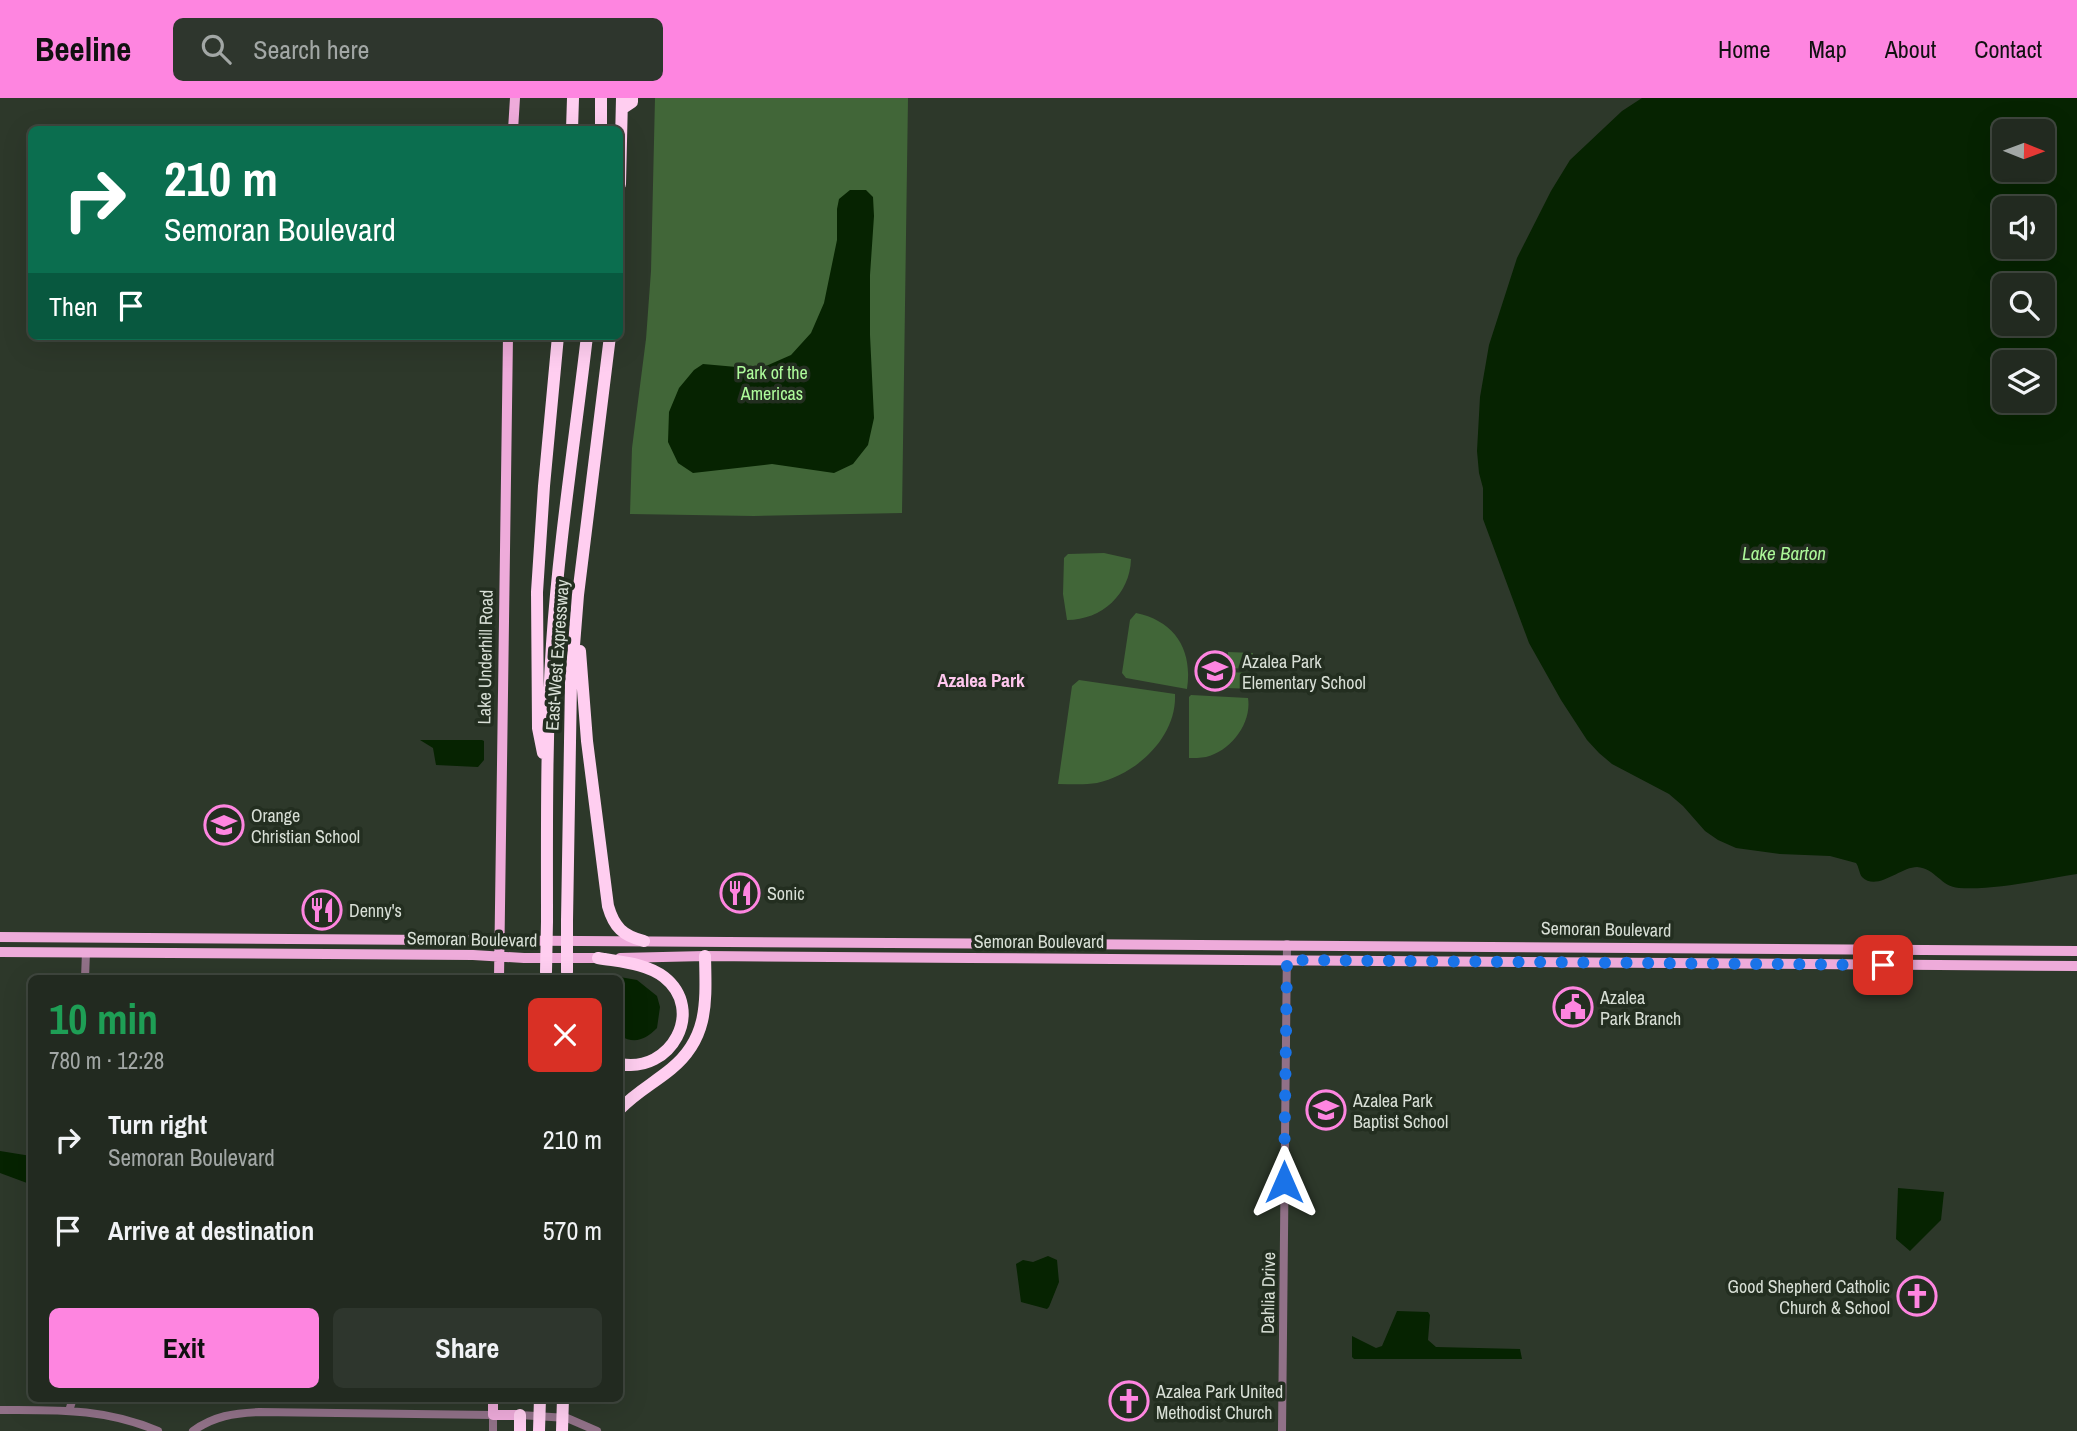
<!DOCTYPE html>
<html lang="en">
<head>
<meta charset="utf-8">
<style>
	:root { --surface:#222a20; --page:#2e362d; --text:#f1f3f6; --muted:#a2a7a5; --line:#3f463e; --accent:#fe85e0 }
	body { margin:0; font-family:"Archivo Narrow",sans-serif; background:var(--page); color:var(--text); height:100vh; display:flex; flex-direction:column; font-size:26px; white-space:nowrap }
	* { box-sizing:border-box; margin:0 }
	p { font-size:23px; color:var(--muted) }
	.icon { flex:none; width:38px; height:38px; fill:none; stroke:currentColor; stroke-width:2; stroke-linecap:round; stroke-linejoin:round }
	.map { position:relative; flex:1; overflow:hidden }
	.panel { position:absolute; left:28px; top:877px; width:595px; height:427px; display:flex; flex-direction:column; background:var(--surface); border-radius:10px; box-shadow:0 7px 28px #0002,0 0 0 2px var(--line) }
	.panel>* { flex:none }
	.hud { position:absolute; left:28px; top:28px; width:595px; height:214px; border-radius:10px; box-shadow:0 7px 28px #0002,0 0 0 2px var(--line); background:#0b6e4f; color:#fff; overflow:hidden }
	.needle { width:46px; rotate:91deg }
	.fabs { position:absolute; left:1992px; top:21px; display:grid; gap:14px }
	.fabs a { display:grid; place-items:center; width:63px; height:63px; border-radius:10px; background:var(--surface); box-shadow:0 7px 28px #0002,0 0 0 2px var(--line); font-size:35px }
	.pin { position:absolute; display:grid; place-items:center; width:60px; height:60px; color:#fff; margin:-30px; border-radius:14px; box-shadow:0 4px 10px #0006 }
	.me { position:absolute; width:77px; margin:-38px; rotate:0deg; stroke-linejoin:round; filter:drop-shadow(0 0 5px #0008) }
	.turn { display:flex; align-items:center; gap:24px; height:147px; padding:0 21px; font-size:32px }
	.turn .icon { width:91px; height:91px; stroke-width:2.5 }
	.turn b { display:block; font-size:49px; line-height:60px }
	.then { display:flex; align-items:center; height:66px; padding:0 21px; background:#0003; gap:14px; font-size:26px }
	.round { display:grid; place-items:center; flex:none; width:74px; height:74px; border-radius:10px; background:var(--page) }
	.summary { display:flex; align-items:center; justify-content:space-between; height:119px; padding:0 21px }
	h1 { font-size:42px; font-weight:700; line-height:52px; color:#1e9e55 }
	.button { display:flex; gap:14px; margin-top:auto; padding:14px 21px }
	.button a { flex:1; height:80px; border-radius:10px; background:var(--accent); color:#111; font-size:28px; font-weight:700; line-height:80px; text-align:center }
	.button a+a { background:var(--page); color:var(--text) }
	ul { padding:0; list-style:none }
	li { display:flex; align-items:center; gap:21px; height:91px; padding:0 21px }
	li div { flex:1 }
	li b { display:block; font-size:26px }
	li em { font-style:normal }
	header { display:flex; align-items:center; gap:42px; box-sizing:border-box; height:98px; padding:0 35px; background:var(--accent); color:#111 }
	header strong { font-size:33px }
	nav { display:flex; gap:38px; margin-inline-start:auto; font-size:24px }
	.search { width:490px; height:63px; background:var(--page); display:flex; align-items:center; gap:18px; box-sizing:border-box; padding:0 24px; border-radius:10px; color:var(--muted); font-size:26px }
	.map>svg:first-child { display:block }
	.green { fill:#416638 }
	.water { fill:#062301; fill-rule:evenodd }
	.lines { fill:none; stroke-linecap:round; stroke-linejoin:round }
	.tertiary { stroke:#917188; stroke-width:8 }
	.primary { stroke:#eeabda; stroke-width:10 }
	.motorway { stroke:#ffcef0; stroke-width:12 }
	.motorway-bridge { stroke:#ffcef0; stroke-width:12 }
	.route { stroke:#1a73e8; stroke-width:12; stroke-dasharray:0 21.6 }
	.labels { text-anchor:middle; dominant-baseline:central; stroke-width:7; stroke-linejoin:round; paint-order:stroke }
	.park-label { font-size:18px; fill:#aefb9b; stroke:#232e20 }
	.street-label { font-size:18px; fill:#d8dfd6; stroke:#232e20 }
	.poi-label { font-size:18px; fill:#d8dfd6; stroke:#232e20; text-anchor:start }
	.water-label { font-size:19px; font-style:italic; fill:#acf899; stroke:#232e20 }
	.neighbourhood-label { font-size:19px; font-weight:bold; fill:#ffc7ee; stroke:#232e20 }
</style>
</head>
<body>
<header>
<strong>Beeline</strong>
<div class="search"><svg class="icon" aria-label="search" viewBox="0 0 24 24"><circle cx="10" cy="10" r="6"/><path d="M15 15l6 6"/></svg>Search here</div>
<nav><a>Home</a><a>Map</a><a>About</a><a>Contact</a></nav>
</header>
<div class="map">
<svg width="2077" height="1333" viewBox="0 0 2077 1333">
	<rect width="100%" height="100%" fill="#2d382a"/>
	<path class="green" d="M655,0H908L902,415L754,418L630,416L632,350L646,241L651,173Z
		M1104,455L1131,461C1130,496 1102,522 1067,522L1063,496L1064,460L1068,456Z
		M1136,515C1175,523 1193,552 1187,591L1126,580L1122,575L1130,522Z
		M1228,554L1253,555V571L1228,570Z
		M1227,574L1253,575V591L1227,590Z
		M1079,582L1175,596C1177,639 1137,676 1097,685C1085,687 1071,686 1058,686L1072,588Z
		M1191,597L1248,600C1252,625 1231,653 1206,659C1200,660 1194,660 1189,660V599Z"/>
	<path class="water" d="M1642,0H2077V776C2039,782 1998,792 1959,790C1941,789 1935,770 1917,769C1900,769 1877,794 1862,779C1859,775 1859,769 1856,765L1830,758L1780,756L1736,750L1718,742L1705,733L1683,708L1669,696L1612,666L1599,655L1587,642L1561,602L1529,545L1483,421V390L1479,375L1477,353L1480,299L1489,247L1517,160L1551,93L1570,62L1622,13ZM2004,33H2042V72H2004ZM2004,110H2042V149H2004ZM2004,187H2042V226H2004ZM2004,264H2042V303H2004Z
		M850,92H866L873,99L874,118L870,177V237L874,320L868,347L853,366L834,375L772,366L693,375L678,365L668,344L669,314L679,290L694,272L703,266L759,271L791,257L811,235L824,205L837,142V111L839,101Z
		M420,642H482L484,643V662L478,669L436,667L433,650Z
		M614,878L637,882L657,898L660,909L657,930C645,942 635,946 620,938V880H613Z
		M0,1053L31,1058V1104L27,1100L29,1091L27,1085L0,1075Z
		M1898,1090L1944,1094L1941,1122L1910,1153L1896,1141Z
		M1048,1158L1057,1162L1059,1184L1049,1209L1047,1211L1021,1204L1016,1166L1023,1162L1033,1164Z
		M1397,1213L1428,1214L1430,1217L1428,1242L1436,1249L1520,1251L1522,1261H1354L1352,1259V1238L1376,1250L1382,1248Z"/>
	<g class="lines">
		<path class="tertiary" d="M85,880L86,854
			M0,1312C57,1312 105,1310 158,1333
			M69,1313L73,1300
			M520,1317L567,1320L597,1333
			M193,1333C214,1318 234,1315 259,1314L493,1317V1333
			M1282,1333L1287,846"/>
		<path class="primary" d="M513,32L515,0
			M0,839L2077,853
			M0,854L473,857L524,860H604
			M620,860L705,858L969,860L2077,868
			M499,880L508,238
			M493,1300V1317H520"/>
		<path class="motorway" d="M623,10L632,4V0
			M572,32L573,0
			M601,32V0
			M620,86L622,0
			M580,553L587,643L608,808C614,829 623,838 644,843
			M543,655L538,630L537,494L544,388L558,238
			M547,823C547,731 546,638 552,546C559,443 575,341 587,238
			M567,823L571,585L578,497L610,238
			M598,860C620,864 646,865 664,879C706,912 671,976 620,966
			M620,1011C635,995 654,985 671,971C709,940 706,904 705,858
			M520,1333V1317"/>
		<path class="motorway-bridge" d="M546,874L547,823
			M567,874V823
			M539,1333L540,1300
			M562,1333L563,1300"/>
	</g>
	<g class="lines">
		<path class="route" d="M1284,1084L1287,862L1883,867"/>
	</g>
	<defs>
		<g id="school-ring" transform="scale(2.0125)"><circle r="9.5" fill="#232e20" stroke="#fe85e0" stroke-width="1.5"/><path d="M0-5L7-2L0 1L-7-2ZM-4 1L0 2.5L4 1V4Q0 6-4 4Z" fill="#fe85e0"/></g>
		<g id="restaurant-ring" transform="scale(2.0125)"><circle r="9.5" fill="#232e20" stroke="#fe85e0" stroke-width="1.5"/><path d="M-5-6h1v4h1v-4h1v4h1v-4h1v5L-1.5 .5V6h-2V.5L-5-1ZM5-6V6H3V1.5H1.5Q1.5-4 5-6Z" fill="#fe85e0"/></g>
		<g id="civic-ring" transform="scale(2.0125)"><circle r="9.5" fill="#232e20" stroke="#fe85e0" stroke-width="1.5"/><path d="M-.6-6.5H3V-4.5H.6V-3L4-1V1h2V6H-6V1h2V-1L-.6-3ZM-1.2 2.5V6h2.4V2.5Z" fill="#fe85e0"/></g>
		<g id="church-ring" transform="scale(2.0125)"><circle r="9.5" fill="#232e20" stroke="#fe85e0" stroke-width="1.5"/><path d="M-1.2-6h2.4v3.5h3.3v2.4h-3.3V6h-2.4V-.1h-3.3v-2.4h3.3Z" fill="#fe85e0"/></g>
	</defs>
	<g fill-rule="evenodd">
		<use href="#school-ring" x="1215" y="573"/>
		<use href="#school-ring" x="224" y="727"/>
		<use href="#restaurant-ring" x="740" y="795"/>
		<use href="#restaurant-ring" x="322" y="812"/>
		<use href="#civic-ring" x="1573" y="909"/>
		<use href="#school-ring" x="1326" y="1012"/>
		<use href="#church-ring" x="1917" y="1198"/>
		<use href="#church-ring" x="1129" y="1303"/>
	</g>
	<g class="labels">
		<g class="park-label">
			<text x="772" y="274">Park of the<tspan x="772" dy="21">Americas</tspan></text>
		</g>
		<g class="street-label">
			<text transform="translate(557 557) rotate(-86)">East-West Expressway</text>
			<text transform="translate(485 559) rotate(-89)">Lake Underhill Road</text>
			<text transform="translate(1606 831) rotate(1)">Semoran Boulevard</text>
			<text transform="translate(472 841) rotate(1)">Semoran Boulevard</text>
			<text x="1039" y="843">Semoran Boulevard</text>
			<text transform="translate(1268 1195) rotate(-89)">Dahlia Drive</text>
		</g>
		<g class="poi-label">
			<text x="1242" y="563">Azalea Park<tspan x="1242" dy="21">Elementary School</tspan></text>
			<text x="251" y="717">Orange<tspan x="251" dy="21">Christian School</tspan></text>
			<text x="767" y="795">Sonic</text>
			<text x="349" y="812">Denny's</text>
			<text x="1600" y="899">Azalea<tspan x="1600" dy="21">Park Branch</tspan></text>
			<text x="1353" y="1002">Azalea Park<tspan x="1353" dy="21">Baptist School</tspan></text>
			<text x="1890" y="1188" text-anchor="end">Good Shepherd Catholic<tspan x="1890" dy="21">Church &amp; School</tspan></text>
			<text x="1156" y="1293">Azalea Park United<tspan x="1156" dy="21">Methodist Church</tspan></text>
		</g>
		<g class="water-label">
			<text x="1784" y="455">Lake Barton</text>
		</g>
		<g class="neighbourhood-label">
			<text x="981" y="582">Azalea Park</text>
		</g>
	</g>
</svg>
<div class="fabs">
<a><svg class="needle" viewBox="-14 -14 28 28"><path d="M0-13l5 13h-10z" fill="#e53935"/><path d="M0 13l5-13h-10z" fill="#a2a7a5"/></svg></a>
<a><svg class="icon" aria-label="sound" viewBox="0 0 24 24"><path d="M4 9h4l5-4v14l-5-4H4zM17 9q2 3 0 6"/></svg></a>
<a><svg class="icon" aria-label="search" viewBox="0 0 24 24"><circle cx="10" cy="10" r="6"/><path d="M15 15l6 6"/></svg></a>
<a><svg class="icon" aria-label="layers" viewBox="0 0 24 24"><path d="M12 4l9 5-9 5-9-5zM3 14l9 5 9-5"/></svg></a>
</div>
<div class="pin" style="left:1883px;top:867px;background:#d93025"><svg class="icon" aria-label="arrive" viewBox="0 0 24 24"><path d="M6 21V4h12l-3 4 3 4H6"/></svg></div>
<svg class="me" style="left:1284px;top:1084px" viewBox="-20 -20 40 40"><path d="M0-17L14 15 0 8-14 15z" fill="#1a73e8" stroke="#fff" stroke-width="4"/></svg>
<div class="hud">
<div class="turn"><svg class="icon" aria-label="right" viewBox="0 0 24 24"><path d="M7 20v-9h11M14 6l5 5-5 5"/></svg><div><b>210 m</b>Semoran Boulevard</div></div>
<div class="then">Then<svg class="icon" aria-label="arrive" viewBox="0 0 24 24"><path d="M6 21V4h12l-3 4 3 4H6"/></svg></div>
</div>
<section class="panel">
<div class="summary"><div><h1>10 min</h1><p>780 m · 12:28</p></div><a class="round" style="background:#d93025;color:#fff"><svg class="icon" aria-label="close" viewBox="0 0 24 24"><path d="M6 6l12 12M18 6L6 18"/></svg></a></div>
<ul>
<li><svg class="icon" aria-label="right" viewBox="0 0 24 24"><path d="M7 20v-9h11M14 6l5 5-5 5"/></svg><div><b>Turn right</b><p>Semoran Boulevard</p></div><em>210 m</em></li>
<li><svg class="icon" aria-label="arrive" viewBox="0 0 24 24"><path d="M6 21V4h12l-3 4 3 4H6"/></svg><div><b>Arrive at destination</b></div><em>570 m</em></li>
</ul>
<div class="button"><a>Exit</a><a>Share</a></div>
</section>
</div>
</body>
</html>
